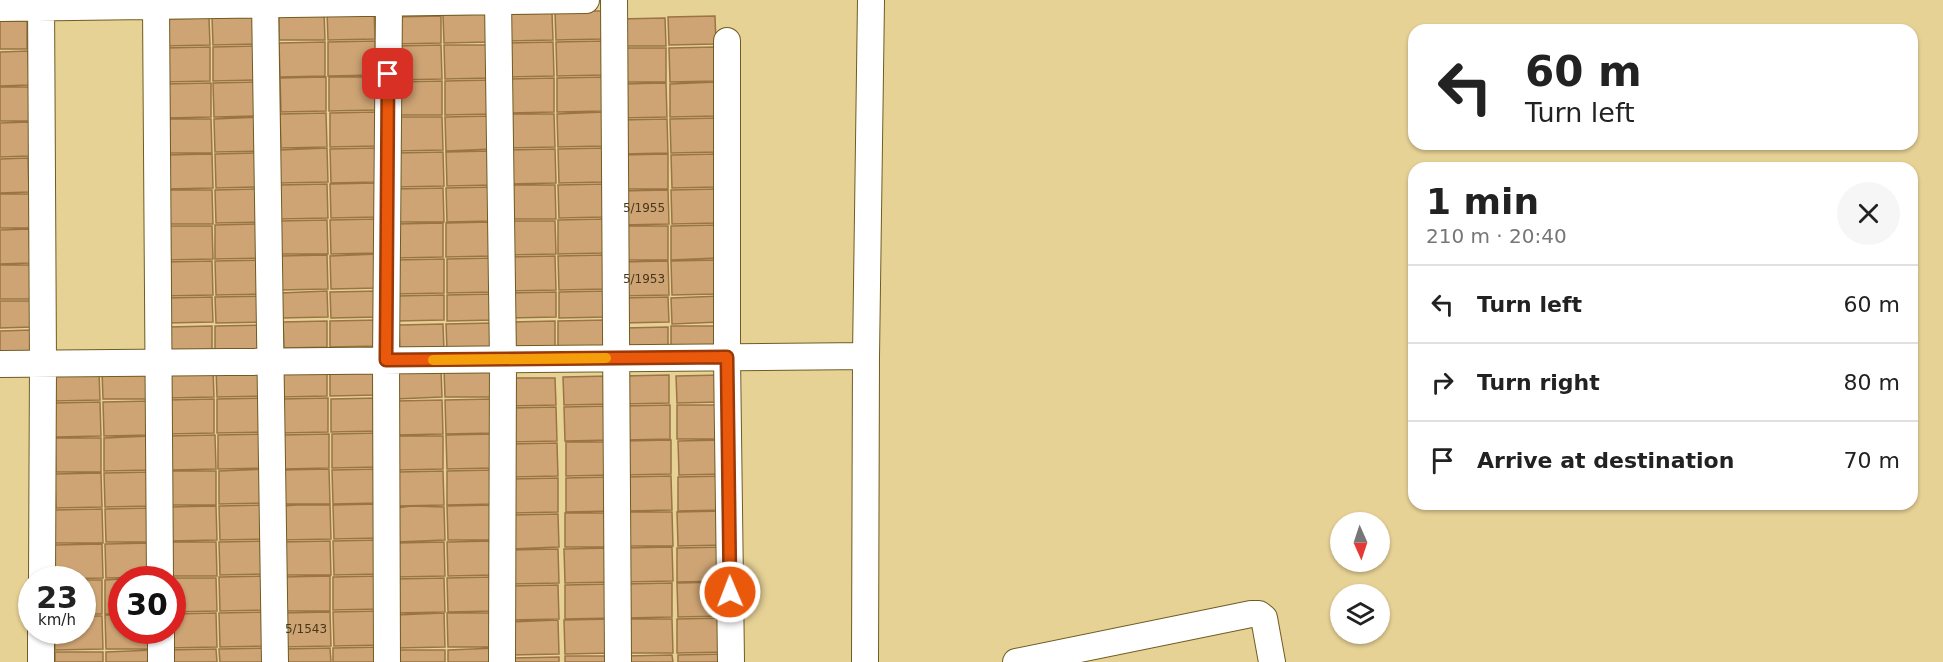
<!DOCTYPE html>
<html lang="en">
<head>
<meta charset="utf-8">
<style>
	:root { --surface:#fff; --page:#f6f6f6; --text:#222; --muted:#767676; --line:#e0e0e0 }
	body { margin:0; font-family:"DejaVu Sans",sans-serif; background:var(--page); color:var(--text); height:100vh; display:flex; flex-direction:column; font-size:22px; white-space:nowrap }
	* { box-sizing:border-box; margin:0 }
	p { font-size:20px; color:var(--muted) }
	.icon { flex:none; width:33px; height:33px; fill:none; stroke:currentColor; stroke-width:2; stroke-linecap:round; stroke-linejoin:round }
	.map { position:relative; flex:1; overflow:hidden }
	.drawer { position:absolute; left:1408px; top:162px; width:510px; height:348px; display:flex; flex-direction:column; background:var(--surface); border-radius:18px; box-shadow:0 2px 4px #0004 }
	.drawer>* { flex:none }
	.guide { position:absolute; left:1408px; top:24px; width:510px; height:126px; border-radius:18px; box-shadow:0 2px 4px #0004; background:#fff; color:var(--text); overflow:hidden }
	.needle { width:39px; rotate:177deg }
	.tools { position:absolute; left:1330px; top:512px; display:grid; gap:12px }
	.tools a { display:grid; place-items:center; width:60px; height:60px; border-radius:50%; background:var(--surface); box-shadow:0 2px 4px #0004; font-size:30px }
	.speed { position:absolute; left:18px; top:566px; display:flex; gap:12px; font-size:30px; font-weight:700; text-align:center }
	.speed>* { display:grid; place-content:center; width:78px; height:78px; border-radius:50%; background:var(--surface); box-shadow:0 2px 4px #0004; line-height:1 }
	.speed small { font-size:15px; font-weight:400 }
	.speed .limit { border:9px solid #d22; background:#fff; color:#111 }
	.pin { position:absolute; display:grid; place-items:center; width:51px; height:51px; color:#fff; margin:-26px; border-radius:12px; box-shadow:0 3px 9px #0006 }
	.me { position:absolute; width:66px; margin:-33px; rotate:359deg; stroke-linejoin:round; filter:drop-shadow(0 0 4px #0008) }
	.turn { display:flex; align-items:center; gap:21px; height:126px; padding:0 18px; font-size:27px }
	.turn .icon { width:78px; height:78px; stroke-width:2.5 }
	.turn b { display:block; font-size:42px; line-height:51px }
	.round { display:grid; place-items:center; flex:none; width:63px; height:63px; border-radius:32px; background:var(--page) }
	.head { display:flex; align-items:center; justify-content:space-between; height:102px; padding:0 18px }
	h1 { font-size:36px; font-weight:600; line-height:45px }
	ul { padding:0; list-style:none }
	li { display:flex; align-items:center; gap:18px; height:78px; padding:0 18px; border-top:2px solid var(--line) }
	li div { flex:1 }
	li b { display:block; font-size:22px }
	li em { font-style:normal }
	.map>svg:first-child { display:block }
	.building { fill:#cea474; stroke:#9b7445; stroke-width:1.5 }
	.lines { fill:none; stroke-linecap:round; stroke-linejoin:round }
	.street-casing { stroke:#705c22; stroke-width:28 }
	.street { stroke:#fff; stroke-width:26 }
	.route-casing { stroke:#983908; stroke-width:15 }
	.route { stroke:#ea580c; stroke-width:10 }
	.slow { stroke:#f59e0b; stroke-width:10 }
	.labels { text-anchor:middle; dominant-baseline:central; stroke-width:4.5; stroke-linejoin:round; paint-order:stroke }
	.number-label { font-size:12px; fill:#48371d }
</style>
</head>
<body>
<div class="map">
<svg width="1943" height="662" viewBox="0 0 1943 662">
	<rect width="100%" height="100%" fill="#e7d296"/>
	<path class="building" d="M374,10L375,39L328,40L327,11Z
		M555,11H602L603,39L556,40Z
		M324,12L325,40H279V13Z
		M552,13L553,40L507,41L506,14Z
		M491,14V42L444,43L443,15Z
		M212,16H259L260,44L213,45Z
		M441,16V43L395,44L394,17Z
		M715,16L716,44L669,45L668,17Z
		M209,18L210,45L164,46L163,19Z
		M665,18L666,46H620L619,19Z
		M0,21H27V49H0Z
		M375,41L376,75L328,76V42Z
		M603,41L604,75L557,76L556,42Z
		M325,42V76L280,77L279,43Z
		M553,42L554,76L508,77L507,43Z
		M441,45L442,79L396,80L395,46Z
		M444,45H491L492,78L445,79Z
		M260,46L261,80L213,81V47Z
		M210,47V81L165,82L164,48Z
		M716,47L717,81L670,82L669,48Z
		M620,48H666V82H620Z
		M28,51L29,85L0,86V52Z
		M326,77V111L281,112L280,78Z
		M329,77H376L377,110L329,111Z
		M604,77L605,111L557,112V78Z
		M554,78V112L509,113L508,79Z
		M492,80L493,114L445,115V81Z
		M442,81V115H397V82Z
		M261,82L262,116L214,117L213,83Z
		M717,82L718,116L670,117V84Z
		M211,83V117L166,118L165,84Z
		M666,83L667,117L622,118L621,84Z
		M0,87H29V121H0Z
		M376,112L377,146L330,147V113Z
		M604,112L605,146L558,147L557,114Z
		M326,113L327,147L281,148L280,114Z
		M508,114H554L555,147L509,148Z
		M492,116L493,149L446,151L445,117Z
		M261,117L262,151L215,152L214,119Z
		M396,117H442L443,150L397,151Z
		M717,118L718,152L671,153L670,119Z
		M165,119H211L212,153H166Z
		M667,119L668,153L622,154L621,120Z
		M29,122L30,156L0,157V123Z
		M327,148L328,182L280,183L279,150Z
		M376,148V182L331,183L330,149Z
		M604,148V182L559,183L558,149Z
		M555,149L556,183L508,184L507,150Z
		M492,151L493,185L447,186L446,152Z
		M443,152L444,186L396,187V153Z
		M261,153V187L216,188L215,154Z
		M212,154L213,188L165,189L164,155Z
		M668,154V189H621L620,155Z
		M717,154L718,187L672,188L671,155Z
		M28,158L29,192L0,193V159Z
		M376,183L377,217L331,218L330,184Z
		M327,184L328,218L280,219L279,185Z
		M605,184V217L559,218L558,185Z
		M507,185H555L556,219H508Z
		M493,187V221L447,222L446,188Z
		M443,188L444,222H396L395,189Z
		M261,189L262,222L216,223L215,190Z
		M717,189L718,223L672,224L671,190Z
		M164,190H212L213,224H165Z
		M668,190L669,224L620,225V191Z
		M0,194H29L30,228H0Z
		M376,219L377,253L331,254L330,220Z
		M604,219L605,253L558,254V220Z
		M327,220L328,254H280L279,221Z
		M507,221H555L556,254L508,255Z
		M492,222L493,256L446,257V223Z
		M443,223V257L396,258V224Z
		M261,224L262,258L215,259V225Z
		M717,225L718,258L671,260V226Z
		M164,226H212L213,259L165,260Z
		M620,226H668V260H621Z
		M29,229L30,263L0,264V230Z
		M378,254V288L331,289L330,256Z
		M327,255L328,289L279,290V256Z
		M606,255V289L559,290L558,256Z
		M555,256L556,290L508,291L507,257Z
		M494,258V292L447,293V259Z
		M444,259V293L396,294L395,260Z
		M263,260V294L216,295L215,261Z
		M718,260L719,294L672,295L671,261Z
		M212,261L213,295L164,296V262Z
		M668,261L669,295L620,296V262Z
		M0,265H30L31,299H0Z
		M327,291L328,317L280,318V293Z
		M379,291V317L331,318L330,292Z
		M607,291V317L559,318V292Z
		M556,292V317L509,318L508,293Z
		M495,294L496,320L447,321V295Z
		M444,295V320L397,321L396,296Z
		M264,296V322L216,323L215,297Z
		M720,296V322L672,324L671,298Z
		M212,297L213,322L165,323V298Z
		M668,297L669,322L622,323L621,298Z
		M0,301H32V327L0,328Z
		M378,320L379,346L330,347V321Z
		M606,320L607,347H558V321Z
		M327,321V347L284,348L283,322Z
		M555,321V348L511,349V322Z
		M494,323L495,349L447,350L446,324Z
		M443,324L444,351H400L399,325Z
		M263,325L264,352H215V326Z
		M212,326V353L168,354V327Z
		M671,326H719V352L671,353Z
		M668,327V353L624,354V328Z
		M31,330V356L0,357V331Z
		M377,367V395L330,396V368Z
		M216,368H263L264,396L217,397Z
		M491,368L492,397H445L444,369Z
		M327,369V396L282,397L281,370Z
		M149,370L150,399H103L102,371Z
		M213,370L214,397L168,398V371Z
		M441,370L442,397L396,399V371Z
		M99,372L100,400L54,401L53,373Z
		M669,375V403L624,404L623,376Z
		M722,375V402L677,403L676,376Z
		M610,376V404L564,405L563,377Z
		M510,378H555L556,405L510,406Z
		M264,398L265,432L217,433V399Z
		M328,398V432L282,433V399Z
		M378,398L379,431L331,432V399Z
		M214,399V433L169,434L168,400Z
		M492,399L493,433L446,434L445,400Z
		M442,400L443,434L397,435L396,401Z
		M150,401L151,435L104,436L103,402Z
		M100,402L101,436L55,437L54,403Z
		M670,405V439L624,440V406Z
		M677,405H723V439H677Z
		M610,406L611,440L565,441L564,407Z
		M556,407L557,441L511,442L510,408Z
		M379,433V467L332,468V434Z
		M265,434L266,468L218,469V435Z
		M329,434V468L284,469L283,435Z
		M493,434L494,468L447,469L446,435Z
		M215,435L216,469L170,470L169,436Z
		M151,436L152,470L104,471V438Z
		M397,436H443V469L398,470Z
		M55,438H101V472H56Z
		M671,440V474L626,475L625,441Z
		M723,440L724,474L679,475L678,441Z
		M566,442H611V475L566,476Z
		M557,443L558,476L512,477L511,444Z
		M266,469V503L219,504V471Z
		M329,469L330,504H284L283,470Z
		M379,469L380,503L333,504L332,470Z
		M493,470L494,504L447,505V471Z
		M169,471H216V505H170Z
		M443,471L444,505L398,506V472Z
		M151,472L152,506L105,507L104,473Z
		M101,473L102,507L56,508L55,474Z
		M671,476L672,510L626,511L625,477Z
		M724,476L725,510L678,511V477Z
		M611,477L612,511L566,512V478Z
		M558,478V512L512,513L511,479Z
		M378,504L379,538L334,539L333,505Z
		M265,505V539L220,540L219,506Z
		M297,505H330L331,539L283,540L282,506Z
		M493,505V540H448L447,506Z
		M216,506L217,540L169,541L168,507Z
		M411,506L444,507L445,540L397,542L396,508Z
		M151,508L152,542H106L105,509Z
		M102,509L103,543H55L54,510Z
		M725,511V545L678,546L677,512Z
		M624,512H672L673,546H625Z
		M565,513H612L613,547H565Z
		M558,514L559,547L511,549L510,515Z
		M379,540L380,574L334,575L333,541Z
		M265,541L266,574L220,575L219,542Z
		M330,541L331,575H283L282,542Z
		M494,541V575L448,576L447,542Z
		M168,542H216L217,576H169Z
		M444,542L445,576L397,577L396,543Z
		M152,543V577L106,578L105,544Z
		M102,544L103,578L55,579L54,545Z
		M672,547L673,581L625,582L624,548Z
		M725,547V581L677,582V548Z
		M613,548V582L565,583L564,549Z
		M558,549L559,583L511,584L510,550Z
		M265,576L266,610L220,611L219,577Z
		M330,576V611H283L282,577Z
		M379,576L380,609L333,610V577Z
		M493,577L494,611L448,612L447,578Z
		M168,578H216L217,611L172,612V579Z
		M444,578L445,612L397,613L396,579Z
		M122,579V614H105V580Z
		M82,580H102V614H82Z
		M725,582V616L678,617L677,583Z
		M672,583V617L625,618L624,584Z
		M612,584L613,618L565,619V585Z
		M558,585L559,619L511,620L510,586Z
		M380,611L381,645L334,646L333,612Z
		M267,612L268,646L220,647L219,613Z
		M330,612L331,646L282,647V613Z
		M216,613L217,647L169,648L172,630V614Z
		M444,613L445,647L397,648L396,615Z
		M447,613H495V647H448Z
		M105,615H122V630H153V649H106Z
		M82,616H102L103,649L55,650L54,630H82Z
		M725,618L726,652L677,653V619Z
		M613,619V653L565,654L564,620Z
		M624,619H672L673,653H624Z
		M558,620L559,654L511,655L510,622Z
		M382,647V662H333V648Z
		M268,648V662H220L219,649Z
		M330,648L331,662H283V649Z
		M496,648V662H448V650Z
		M216,649L217,662H170L169,650Z
		M154,650V662H106V652Z
		M397,650H445V662H397Z
		M55,652H103V662H55Z
		M725,654V662H678V655Z
		M672,655L673,662H625V656Z
		M565,656H613V662H565Z
		M559,657V662H512V658Z"/>
	<g class="lines">
		<g class="street-casing">
			<path id="street" d="M41,0L43,364L42,579
				M265,0L275,662
				M498,0L503,359L502,662
				M614,0L618,662
				M156,6L160,579
				M0,8L586,0
				M727,41V357L731,662
				M866,356L871,0
				M0,364L866,356L865,662
				M161,630V662
				M41,662V630
				M387,662L386,360L389,3
				M1016,662L1251,614H1259L1264,618L1272,662"/>
		</g>
		<use href="#street" class="street"/>
	</g>
	<g class="lines">
		<g class="route-casing">
			<path id="route" d="M388,74L386,360L727,357L730,592"/>
		</g>
		<use href="#route" class="route"/>
		<path class="slow" d="M433,360L606,358"/>
	</g>
	<g class="labels">
		<g class="number-label">
			<text x="644" y="208">5/1955</text>
			<text x="644" y="279">5/1953</text>
			<text x="306" y="629">5/1543</text>
		</g>
	</g>
</svg>
<div class="tools">
<a><svg class="needle" viewBox="-14 -14 28 28"><path d="M0-13l5 13h-10z" fill="#e53935"/><path d="M0 13l5-13h-10z" fill="#767676"/></svg></a>
<a><svg class="icon" aria-label="layers" viewBox="0 0 24 24"><path d="M12 4l9 5-9 5-9-5zM3 14l9 5 9-5"/></svg></a>
</div>
<div class="speed"><div>23<small>km/h</small></div><div class="limit">30</div></div>
<div class="pin" style="left:388px;top:74px;background:#d93025"><svg class="icon" aria-label="arrive" viewBox="0 0 24 24"><path d="M6 21V4h12l-3 4 3 4H6"/></svg></div>
<svg class="me" style="left:730px;top:592px" viewBox="-20 -20 40 40"><circle r="17" fill="#ea580c" stroke="#fff" stroke-width="3"/><path d="M0-11L8 9 0 5-8 9z" fill="#fff"/></svg>
<div class="guide">
<div class="turn"><svg class="icon" aria-label="left" viewBox="0 0 24 24"><path d="M17 20v-9H6M10 6l-5 5 5 5"/></svg><div><b>60 m</b>Turn left</div></div>
</div>
<section class="drawer">
<div class="head"><div><h1>1 min</h1><p>210 m · 20:40</p></div><a class="round"><svg class="icon" aria-label="close" viewBox="0 0 24 24"><path d="M6 6l12 12M18 6L6 18"/></svg></a></div>
<ul>
<li><svg class="icon" aria-label="left" viewBox="0 0 24 24"><path d="M17 20v-9H6M10 6l-5 5 5 5"/></svg><div><b>Turn left</b></div><em>60 m</em></li>
<li><svg class="icon" aria-label="right" viewBox="0 0 24 24"><path d="M7 20v-9h11M14 6l5 5-5 5"/></svg><div><b>Turn right</b></div><em>80 m</em></li>
<li><svg class="icon" aria-label="arrive" viewBox="0 0 24 24"><path d="M6 21V4h12l-3 4 3 4H6"/></svg><div><b>Arrive at destination</b></div><em>70 m</em></li>
</ul>
</section>
</div>
</body>
</html>
